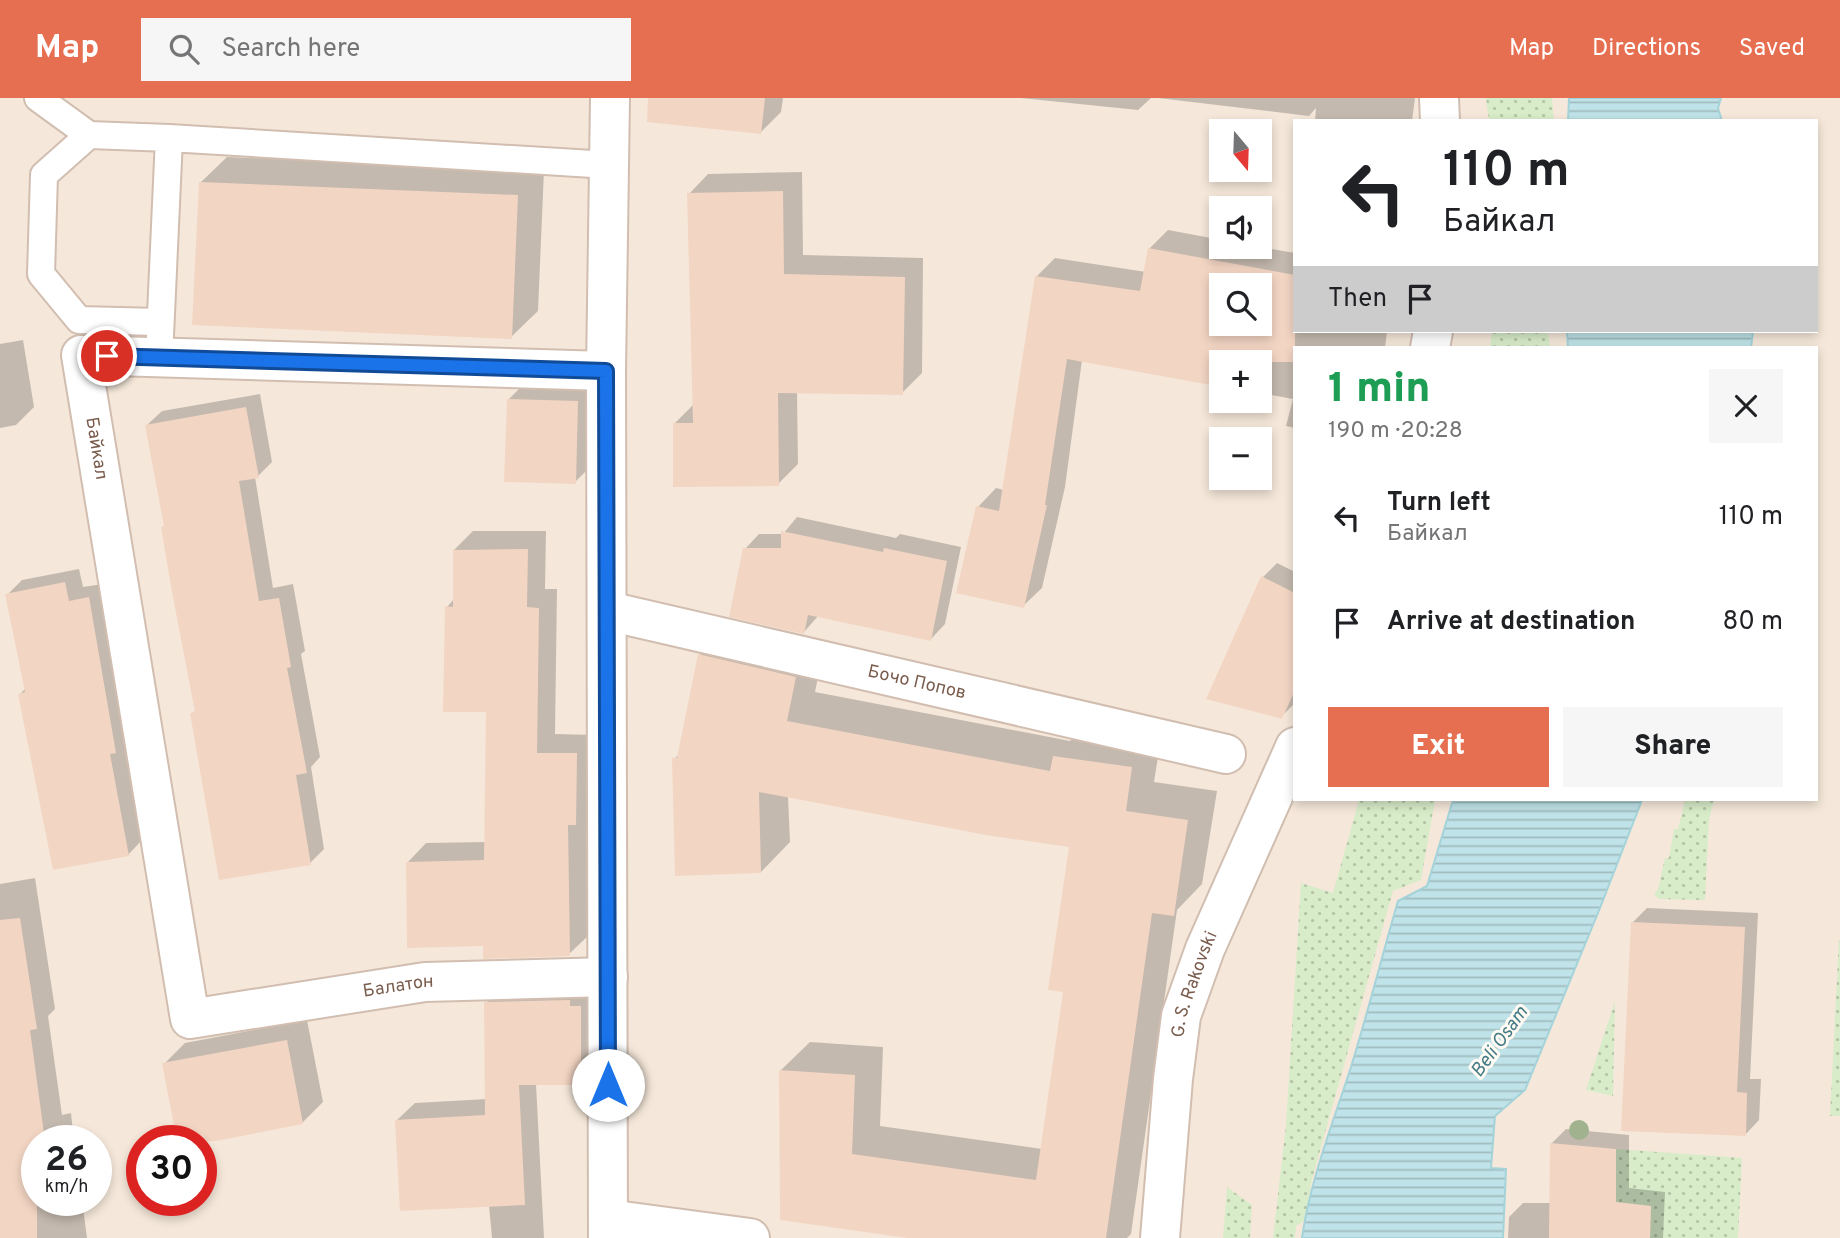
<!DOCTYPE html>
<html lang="en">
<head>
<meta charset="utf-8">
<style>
	:root { --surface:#fff; --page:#f6f6f6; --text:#202124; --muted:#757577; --accent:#e76f51 }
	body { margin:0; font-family:Overpass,sans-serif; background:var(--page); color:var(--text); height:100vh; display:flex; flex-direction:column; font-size:26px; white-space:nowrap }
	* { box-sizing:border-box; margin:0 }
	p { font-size:23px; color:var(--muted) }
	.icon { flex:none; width:38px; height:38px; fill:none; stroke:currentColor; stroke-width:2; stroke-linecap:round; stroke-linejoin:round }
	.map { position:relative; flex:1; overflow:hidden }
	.panel { position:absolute; left:1293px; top:248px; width:525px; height:455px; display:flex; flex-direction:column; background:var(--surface); border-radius:0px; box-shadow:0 4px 10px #0003 }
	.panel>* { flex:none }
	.guide { position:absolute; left:1293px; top:21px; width:525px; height:214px; border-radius:0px; box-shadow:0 4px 10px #0003; background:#fff; color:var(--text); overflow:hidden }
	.needle { width:46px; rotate:161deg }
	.buttons { position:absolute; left:1209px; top:21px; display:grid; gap:14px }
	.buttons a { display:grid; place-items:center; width:63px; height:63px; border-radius:0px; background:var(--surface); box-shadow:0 4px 10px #0003; font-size:35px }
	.speed { position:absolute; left:21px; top:1027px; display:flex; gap:14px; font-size:35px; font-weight:700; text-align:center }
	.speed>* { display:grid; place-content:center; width:91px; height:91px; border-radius:50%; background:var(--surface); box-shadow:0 4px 10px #0003; line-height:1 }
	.speed small { font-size:18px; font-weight:400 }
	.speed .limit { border:10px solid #d22; background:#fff; color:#111 }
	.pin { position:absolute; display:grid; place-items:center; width:60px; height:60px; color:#fff; margin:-30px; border:4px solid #fff; border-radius:50%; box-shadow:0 2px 7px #0007 }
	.me { position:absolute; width:77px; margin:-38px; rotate:0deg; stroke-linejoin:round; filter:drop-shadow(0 0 5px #0008) }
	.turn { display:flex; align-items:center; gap:24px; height:147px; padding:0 35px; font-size:32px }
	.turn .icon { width:91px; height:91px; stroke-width:2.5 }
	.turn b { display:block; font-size:49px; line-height:60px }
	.then { display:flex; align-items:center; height:66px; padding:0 35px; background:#0003; gap:14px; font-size:26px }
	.round { display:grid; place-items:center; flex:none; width:74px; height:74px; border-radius:0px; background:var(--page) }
	.headline { display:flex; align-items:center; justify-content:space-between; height:119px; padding:0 35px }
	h1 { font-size:42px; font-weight:800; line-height:52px; color:#1e9e55 }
	.action { display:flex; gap:14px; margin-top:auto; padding:14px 35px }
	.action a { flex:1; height:80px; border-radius:0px; background:var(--accent); color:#fff; font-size:28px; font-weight:800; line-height:80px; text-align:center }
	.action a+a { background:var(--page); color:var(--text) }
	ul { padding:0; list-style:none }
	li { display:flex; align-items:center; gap:21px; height:105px; padding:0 35px }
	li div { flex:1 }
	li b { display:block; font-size:26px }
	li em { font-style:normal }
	header { display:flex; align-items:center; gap:42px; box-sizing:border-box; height:98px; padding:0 35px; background:var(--accent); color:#fff }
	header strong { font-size:33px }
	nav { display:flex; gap:38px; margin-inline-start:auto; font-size:24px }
	.search { width:490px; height:63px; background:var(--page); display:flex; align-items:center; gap:18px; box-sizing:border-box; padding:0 24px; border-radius:0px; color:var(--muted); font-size:26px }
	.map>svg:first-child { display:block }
	.residential { fill:#f5e8da; fill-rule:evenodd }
	.grass { fill:url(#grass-dots) }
	.water { fill:url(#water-rules); stroke:#a5d3da; stroke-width:2 }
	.shadow { fill:#0003; fill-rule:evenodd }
	.building { fill:#f3d5c3; fill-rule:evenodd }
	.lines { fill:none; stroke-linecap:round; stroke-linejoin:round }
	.lane-casing { stroke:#d1beb0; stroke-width:30 }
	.street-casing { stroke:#d1beb0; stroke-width:42 }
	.lane { stroke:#fff; stroke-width:26 }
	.street { stroke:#fff; stroke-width:38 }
	.tree { fill:#a0b28e }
	.route-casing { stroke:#114b97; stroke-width:18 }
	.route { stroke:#1a73e8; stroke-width:12 }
	.labels { text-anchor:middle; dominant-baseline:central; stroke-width:6; stroke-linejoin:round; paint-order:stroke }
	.street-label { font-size:18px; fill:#7a5c4d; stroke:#fffaf3 }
	.water-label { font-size:19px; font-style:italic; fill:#437c86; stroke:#fffaf3 }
</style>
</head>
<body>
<header>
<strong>Map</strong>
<div class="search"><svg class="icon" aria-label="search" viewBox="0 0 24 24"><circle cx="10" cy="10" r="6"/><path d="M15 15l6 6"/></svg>Search here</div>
<nav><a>Map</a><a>Directions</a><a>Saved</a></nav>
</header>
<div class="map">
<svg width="1840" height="1140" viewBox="0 0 1840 1140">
	<defs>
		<pattern id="grass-dots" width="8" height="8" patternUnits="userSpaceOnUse" patternTransform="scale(1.75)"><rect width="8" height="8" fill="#d8ecc9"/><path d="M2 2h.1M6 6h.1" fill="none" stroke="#b4c2a5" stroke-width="1.8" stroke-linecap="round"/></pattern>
		<pattern id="water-rules" width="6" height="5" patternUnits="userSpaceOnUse" patternTransform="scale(1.75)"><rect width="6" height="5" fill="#bfe3e8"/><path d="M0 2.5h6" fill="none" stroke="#a0bbbe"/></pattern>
	</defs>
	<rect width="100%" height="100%" fill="#fdf6ec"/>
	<path class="residential" d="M0,0H1840V1140H0ZM1295,23H1816V233H1295ZM1222,33H1260V72H1222ZM1222,110H1260V149H1222ZM1222,187H1260V226H1222ZM1295,250H1816V702H1295ZM1222,264H1260V303H1222ZM1222,341H1260V380H1222ZM37,1043H96V1102H37ZM142,1043H201V1102H142Z"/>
	<path class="grass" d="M1486,0H1552L1554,23H1489Z
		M1492,233H1548L1550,250H1490Z
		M1359,702H1435L1421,782L1393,793L1312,1081L1305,1122L1296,1128L1295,1140H1273L1286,1027L1301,785L1333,795Z
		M1685,702H1714L1709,722L1705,802L1659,801L1654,796L1658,791L1665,760H1669L1674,731H1678Z
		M1839,842H1840V1018H1830Z
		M1615,903L1613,998L1586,992Z
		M1616,1051L1742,1060L1738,1140H1650L1651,1108L1616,1104Z
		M1227,1089L1252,1107L1250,1140H1223Z"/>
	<path class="water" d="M1569,0H1721L1718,10L1722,23H1568Z
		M1567,233H1753L1751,250H1568Z
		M1453,702H1642L1600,810L1525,992L1495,1018L1491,1070L1506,1071L1503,1140H1302C1310,1082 1333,1025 1351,969C1368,914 1382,858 1398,803L1427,788Z"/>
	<path class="shadow" d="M700,0H783L781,14L760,35Z
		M1021,0H1151L1138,12Z
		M1158,0H1415L1412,23H1315L1316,10L1309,18Z
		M227,59L544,72L538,213L511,239L200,85Z
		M802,74L803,157L923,160L922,275L902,295L797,293L798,366L778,386L674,326L694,306L689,96L708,76Z
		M1168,132L1222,142V149H1259L1295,155V233H1387L1385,250H1295V330L1286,328L1293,301L1260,295V264L1082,262L1065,389L1042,490L1023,508L978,409L996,390L1004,392L1036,179L1055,160L1146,174L1150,150ZM1222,187H1260V226H1222Z
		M23,242L34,309L16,327L0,330V246Z
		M523,287L592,290L589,370L575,384L508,302Z
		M260,296L272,364L258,378L255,379L273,490L293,486L305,553L301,556L320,659L311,669L324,751L310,765L192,616L196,612L147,327L162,313Z
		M797,419L896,440L900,436L961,449L945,526L931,541L819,517L804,534L745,451L759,436H783Z
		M473,433H546L545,491H557L555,636L595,637L594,706L586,714L588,838L569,856L485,846L408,764L426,745L486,744L488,612L447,509L454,501V452Z
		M1277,465L1295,474V605L1281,619L1263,479Z
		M79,471L83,489L103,486L129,639L124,645L142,742L128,757L20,596L26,590L7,497L22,482Z
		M729,528L824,550L815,594L1070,643L1083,630L1161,640L1154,684L1217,693L1202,786L1177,812L1131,1136L1127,1140H920L780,973L810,944L883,949L880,1028L1042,1051L1065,893L1071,748L788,698L790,744L761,774L674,661L680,656L700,557Z
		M35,780L55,911L48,918L62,1017L71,1015L74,1043H37V1102H82L87,1140H0V786Z
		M1647,810L1758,815L1750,981H1761L1759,1022L1745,1037L1633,824Z
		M503,888L597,891L598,968L581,985L536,986L544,1140H492L489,1107L397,1022L415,1005L487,1001L486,905Z
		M307,922L323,1004L302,1025L201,1044L179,1043L164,966L185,945Z
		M1566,1031L1629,1037V1090L1665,1094L1663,1140H1508L1509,1119L1523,1105H1551V1046Z"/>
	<path class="building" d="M648,0H765L761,36L647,24Z
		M199,84L518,97L512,241L192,227Z
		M783,93L784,176L905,179L903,297L778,295L779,388L673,389V325H693L687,95Z
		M1148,150L1295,177V264H1222V289L1067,261L1045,407H1047L1024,510L956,495L976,408L999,413L1035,178L1140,193ZM1222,187H1260V226H1222Z
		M507,301L578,303L576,386L504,384Z
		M246,309L259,380L239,383L259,503L279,500L291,569L287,570L307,675L296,677L311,767L219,782L190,615L195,614L172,494L161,429L164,428L145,327Z
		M781,433L883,454L884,450L947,463L931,543L808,517L804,536L729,519L743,450H781Z
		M528,451L527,509L539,510L537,655H577L576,727H568L570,858L483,861V848L407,850L406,764L484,762L486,614H443L445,508L453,509V452Z
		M1261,478L1295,495V592L1282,621L1206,601Z
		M65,484L69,503L89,499L116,655L110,656L129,758L53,772L18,596L25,594L5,496Z
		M698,556L796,579L787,623L1050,673L1053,658L1132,669L1126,713L1188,722L1174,818L1152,815L1106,1140H907L780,1122L779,972L855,977L852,1056L1036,1082L1063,894L1048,892L1069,749L986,737L759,694L761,775L675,778L672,660H677Z
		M20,820L37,931L30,932L45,1043H37V1140H0V822Z
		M1631,824L1745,829L1737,994L1747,995L1746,1038L1621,1033Z
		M570,902V908H581V987H519L525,1107L400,1113L395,1022L485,1017L484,904Z
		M287,942L303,1026L216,1043H177L162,965Z
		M1550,1045L1616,1051V1104L1651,1108L1650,1140H1549Z"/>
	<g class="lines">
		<g class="lane-casing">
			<path id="lane" d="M38,0L89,37L169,40
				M89,37L44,77L41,176L79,222L160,224
				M159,260L169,40L609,67"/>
		</g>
		<g class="street-casing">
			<g id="street">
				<path d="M1439,0L1440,23"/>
				<path d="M1430,250L1433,233"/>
				<path id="s1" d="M606,273L81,257L190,921L425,884L608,879"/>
				<path id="s2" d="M608,513L1226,656"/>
				<path d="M608,1121L750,1140"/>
				<path d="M608,1140L606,273L610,0"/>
				<path id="s3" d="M1160,1140L1173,981L1181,918L1205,851L1295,649"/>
			</g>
		</g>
		<use href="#lane" class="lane"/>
		<use href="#street" class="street"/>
	</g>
	<circle class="tree" cx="1579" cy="1032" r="10"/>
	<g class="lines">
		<g class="route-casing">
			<path id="route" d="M107,258L606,273L608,987"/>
		</g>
		<use href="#route" class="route"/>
	</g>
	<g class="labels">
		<g class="street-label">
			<text stroke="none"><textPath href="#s1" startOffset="620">Байкал</textPath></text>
			<text stroke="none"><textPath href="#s2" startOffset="317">Бочо Попов</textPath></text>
			<text stroke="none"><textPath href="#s3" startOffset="257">G. S. Rakovski</textPath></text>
			<text stroke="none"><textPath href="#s1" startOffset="1409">Балатон</textPath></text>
		</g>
		<g class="water-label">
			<text transform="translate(1500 944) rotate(-54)">Beli Osam</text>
		</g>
	</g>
</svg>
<div class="buttons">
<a><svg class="needle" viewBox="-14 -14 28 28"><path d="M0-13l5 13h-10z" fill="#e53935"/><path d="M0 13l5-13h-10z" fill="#757577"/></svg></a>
<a><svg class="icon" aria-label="sound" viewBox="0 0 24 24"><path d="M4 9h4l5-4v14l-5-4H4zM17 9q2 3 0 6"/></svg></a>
<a><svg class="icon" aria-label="search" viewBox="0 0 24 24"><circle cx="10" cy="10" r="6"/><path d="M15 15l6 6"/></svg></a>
<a>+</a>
<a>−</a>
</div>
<div class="speed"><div>26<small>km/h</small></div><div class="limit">30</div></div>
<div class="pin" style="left:107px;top:258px;background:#d93025"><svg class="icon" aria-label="arrive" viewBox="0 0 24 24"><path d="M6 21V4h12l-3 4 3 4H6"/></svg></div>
<svg class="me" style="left:608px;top:987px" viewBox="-20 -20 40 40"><circle r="19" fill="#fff"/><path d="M0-13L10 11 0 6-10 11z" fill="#1a73e8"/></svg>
<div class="guide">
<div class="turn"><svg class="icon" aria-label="left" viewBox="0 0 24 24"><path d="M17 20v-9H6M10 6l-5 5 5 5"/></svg><div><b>110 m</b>Байкал</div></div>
<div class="then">Then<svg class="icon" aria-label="arrive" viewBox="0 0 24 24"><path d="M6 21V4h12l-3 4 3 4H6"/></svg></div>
</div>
<section class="panel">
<div class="headline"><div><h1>1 min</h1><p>190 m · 20:28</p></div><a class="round"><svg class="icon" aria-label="close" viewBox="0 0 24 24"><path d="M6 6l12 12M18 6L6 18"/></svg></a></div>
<ul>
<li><svg class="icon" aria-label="left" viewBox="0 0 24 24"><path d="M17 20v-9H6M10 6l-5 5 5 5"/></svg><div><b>Turn left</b><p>Байкал</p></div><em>110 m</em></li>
<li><svg class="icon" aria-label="arrive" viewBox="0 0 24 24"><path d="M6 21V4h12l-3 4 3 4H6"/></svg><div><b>Arrive at destination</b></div><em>80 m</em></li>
</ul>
<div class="action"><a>Exit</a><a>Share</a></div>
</section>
</div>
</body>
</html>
